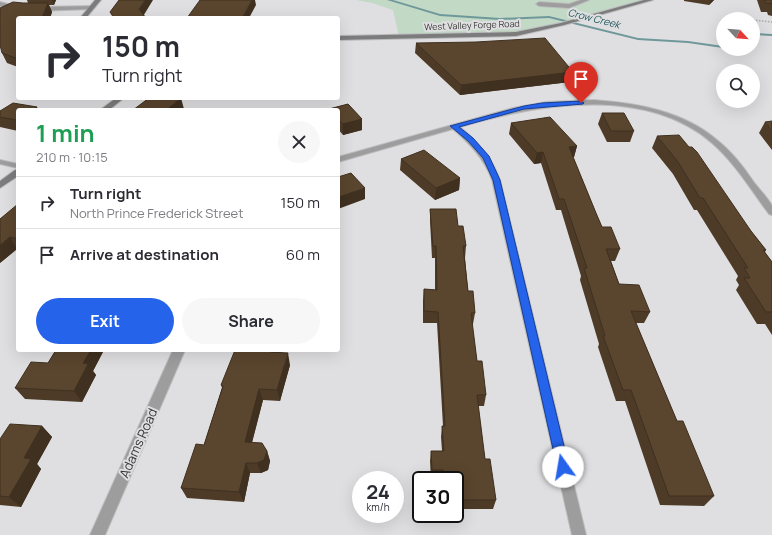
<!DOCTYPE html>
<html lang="en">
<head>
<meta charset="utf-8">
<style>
	:root { --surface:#fff; --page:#f7f7f7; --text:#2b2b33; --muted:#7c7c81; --line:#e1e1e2; --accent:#2563eb }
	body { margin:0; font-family:Manrope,sans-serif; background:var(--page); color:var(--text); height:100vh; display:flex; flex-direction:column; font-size:15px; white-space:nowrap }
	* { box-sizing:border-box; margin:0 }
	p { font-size:13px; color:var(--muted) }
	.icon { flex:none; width:22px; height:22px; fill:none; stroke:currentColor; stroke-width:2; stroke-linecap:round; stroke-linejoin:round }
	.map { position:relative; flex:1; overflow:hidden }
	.drawer { position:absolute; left:16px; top:108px; width:324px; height:244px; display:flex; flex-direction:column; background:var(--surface); border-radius:4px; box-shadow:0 4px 16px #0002 }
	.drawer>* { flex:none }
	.top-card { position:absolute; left:16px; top:16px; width:324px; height:84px; border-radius:4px; box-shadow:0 4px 16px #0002; background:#fff; color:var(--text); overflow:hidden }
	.needle { width:26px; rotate:116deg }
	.buttons { position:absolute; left:716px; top:12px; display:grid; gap:8px }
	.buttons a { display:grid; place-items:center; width:44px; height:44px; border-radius:50%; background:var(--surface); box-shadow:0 4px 16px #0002; font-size:20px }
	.speed { position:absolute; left:352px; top:471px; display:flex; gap:8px; font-size:20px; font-weight:700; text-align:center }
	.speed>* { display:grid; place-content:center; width:52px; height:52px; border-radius:50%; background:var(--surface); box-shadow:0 4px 16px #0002; line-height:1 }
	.speed small { font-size:10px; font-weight:400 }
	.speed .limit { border:2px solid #111; border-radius:6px; background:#fff; color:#111 }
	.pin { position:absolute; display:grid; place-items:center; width:34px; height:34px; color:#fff; margin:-41px -17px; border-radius:50% 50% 50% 0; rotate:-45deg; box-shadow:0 0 4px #0007 }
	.pin .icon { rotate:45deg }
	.me { position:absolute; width:44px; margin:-22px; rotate:347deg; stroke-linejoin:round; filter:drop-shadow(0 0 3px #0008) }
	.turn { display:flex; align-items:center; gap:14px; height:84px; padding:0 20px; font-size:18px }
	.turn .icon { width:52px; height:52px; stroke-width:2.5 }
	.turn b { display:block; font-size:28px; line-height:34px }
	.round { display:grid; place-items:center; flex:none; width:42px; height:42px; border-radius:21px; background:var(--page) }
	.overview { display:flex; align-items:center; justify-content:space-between; height:68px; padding:0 20px }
	h1 { font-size:24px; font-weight:700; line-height:30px; color:#1e9e55 }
	.action { display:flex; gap:8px; margin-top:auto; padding:8px 20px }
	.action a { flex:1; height:46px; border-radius:24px; background:var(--accent); color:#fff; font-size:16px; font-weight:700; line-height:46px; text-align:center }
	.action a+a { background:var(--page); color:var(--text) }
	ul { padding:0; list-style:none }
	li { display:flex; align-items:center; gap:12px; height:52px; padding:0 20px; border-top:1px solid var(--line) }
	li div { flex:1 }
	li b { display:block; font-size:15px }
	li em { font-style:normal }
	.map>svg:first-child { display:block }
	.green { fill:#c2d9c5 }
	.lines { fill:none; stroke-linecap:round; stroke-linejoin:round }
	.stream { fill:#6f989a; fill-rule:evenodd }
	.lane-casing { stroke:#bdbdbf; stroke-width:2 }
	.street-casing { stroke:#bdbdbf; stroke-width:2 }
	.secondary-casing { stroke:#bdbdbf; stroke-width:2 }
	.path { stroke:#a9a9aa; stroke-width:1.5; stroke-dasharray:1.5 1.5; stroke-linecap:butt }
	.lane { fill:#9d9d9d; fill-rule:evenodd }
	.street { fill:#9d9d9d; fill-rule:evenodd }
	.secondary { fill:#7d7c7d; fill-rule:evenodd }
	.wall { fill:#4d3b28 }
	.shaded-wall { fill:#3f3020 }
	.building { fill:#5a452e; stroke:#3f3020 }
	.route { fill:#2563eb; stroke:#184099 }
	.labels { text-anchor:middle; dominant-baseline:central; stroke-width:4; stroke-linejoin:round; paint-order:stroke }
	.far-street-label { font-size:9px; fill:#373737; stroke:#dfdfe1 }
	.far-water-label { font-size:10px; font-style:italic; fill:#1a5659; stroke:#dfdfe1 }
	.near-street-label { font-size:13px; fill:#373737; stroke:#dfdfe1 }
</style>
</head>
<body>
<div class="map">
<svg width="772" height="535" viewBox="0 0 772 535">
	<rect width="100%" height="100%" fill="#dfdfe1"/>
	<path class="green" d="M356,0H650L527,32L399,37L393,10L372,3Z"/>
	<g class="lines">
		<path class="stream" d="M387,0H393L440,14L500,18L549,16L638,38L688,41L723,46V48L688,43L638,40L549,18L500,20L440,16Z
			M753,33L772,34V36L753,35Z"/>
		<g class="lane-casing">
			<path id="lane" d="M581,0H589L569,8L539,6L536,4L539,2L569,4Z"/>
		</g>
		<g class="street-casing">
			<path id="street" d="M0,2L20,7L21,8L18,10L0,6Z
				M91,6L93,7V9L37,11L34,9L37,7Z
				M594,100C637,103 683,111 717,140C731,151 743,166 753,181C758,188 769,199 772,206C772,208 772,212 772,215L769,214C751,190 735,163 712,143C645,85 537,104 460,127C478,142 492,158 500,180L586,535H572L492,180C484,158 470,144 453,129L338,162V157L513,108L546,102Z
				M0,160L18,164V168L0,164Z
				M173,350H185L105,535H90Z"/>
		</g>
		<g class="secondary-casing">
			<path id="secondary" d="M95,0H101L86,18H80Z
				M644,0H653L564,25L516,36L338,40V36L516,32L561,23Z
				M116,98H124L109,110H100Z
				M15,170H18V176L0,188V181Z"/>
		</g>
		<path class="path" d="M735,19H738
			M753,20L772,22"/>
		<use href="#lane" class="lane"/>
		<use href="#street" class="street"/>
		<use href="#secondary" class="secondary"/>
	</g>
	<path class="wall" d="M27,0H56L54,5H49L52,12L50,18H18V67L7,63L2,53L23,3H28Z
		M684,0H714L709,5L684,1Z
		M757,0H772V16L768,15L767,12H761Z
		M416,43L573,72L570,82L460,95L415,53Z
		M348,104L362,119V130L343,135L338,129V110H329V109Z
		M37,107L38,110H18V131L0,127V111Z
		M602,113L634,131L630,142H607L598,124Z
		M765,122L772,131V150L759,133Z
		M511,123L577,146L574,157H573L596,213L602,227L620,249L615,261H611L619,284L650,312L644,323H636L677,421L714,496L704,506L660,505L625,401H616L598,347L599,344L580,280L581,276L561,210H556L541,163L534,164L509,134Z
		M657,136L751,231L766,250L765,252L772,262V335L765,324H757L736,290L739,285L736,280L738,276L697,210H694L673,174L652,148Z
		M401,159L460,178L459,190L435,200L400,170Z
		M18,204V249H17L0,263Z
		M430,209L458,226L466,246L465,258L468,291L475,313L473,324H472L477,361L486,395L484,406H478L485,459L496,500L493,509H455V480H431L430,461L431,451H442L441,437L442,426H443L437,323H423V301L424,289L435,290V258H432L430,221Z
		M56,350H104L93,371L96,375L82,402L25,399L15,388L48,363Z
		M290,365L280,401L263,400L252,443L267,451L270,461L268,470L261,473H250L244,502L187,498L181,488L204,445L222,388L221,385Z
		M42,426L52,437L37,464L41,469L21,507L0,505V439Z"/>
	<path class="shaded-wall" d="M52,0H56L54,5Z
		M145,0H153L142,18L139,9Z
		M252,0H255L256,5L249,18H242Z
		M711,0H714L709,5Z
		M48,3L52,12L50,18H42Z
		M573,72L570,82L460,95L461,85Z
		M181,98L184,109L183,110H166Z
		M37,107L38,110H33Z
		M362,119V130L343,135V124Z
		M577,146L574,157L566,158L569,147Z
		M543,152L541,163L534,164L537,153Z
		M460,178L459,190L435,200L436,188Z
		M365,188V199L338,209V197Z
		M10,237L17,249L0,263V245Z
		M91,350H104L93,371L96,375L82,402L74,391L83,363Z
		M271,350H277L273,363L270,352Z
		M288,353L290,365L280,401L277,390Z
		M259,389L263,400L249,453L245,442Z
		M42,426L52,437L37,464L41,469L21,507L9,497L24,458Z
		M267,451L270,461L268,470L261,473L257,463Z
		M246,463L250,473L244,502L239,492Z"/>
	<path class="building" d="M119,0H145L139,9L146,18H114L110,12Z
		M200,0H252L242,18H187Z
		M764,0H772V5L771,3H766Z
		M13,2L23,3H48L42,18H18V59L2,53L0,45V8Z
		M545,38L573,72L461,85L416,43L476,42Z
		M149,98H181L166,110H133Z
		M13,103L37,107L33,110H18V119L16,120L0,117V111Z
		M348,104L362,119L343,124L338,119V110H330L329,109Z
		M602,113H624L634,131H611Z
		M550,117L577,146L569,147L596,213L602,227H611L620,249H606L619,284L639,285L650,312L631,311L677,421H683L714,496H669L631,390H623L603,336H605L584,268H587L564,199H559L543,152L537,153L511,123Z
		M772,121V131L765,122Z
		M679,135L689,147H692L697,152L751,231L766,250H763L772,262V312H766L744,278H750L744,268H748L703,198H700L678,162L657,136Z
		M424,150L460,178L436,188L401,159Z
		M351,173L365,188L338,197V177Z
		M18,204V239L10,237L0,245V219Z
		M430,209H456L458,226H463L466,246H463L468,291H473L475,313H471L477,361H482L486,395H477L485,459H490L496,500H455V480H444L443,470H432L431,451H444L442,426H445L438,312L424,311V289L437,290L436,246H433Z
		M56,350H91L83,363L88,364L74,391L15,388L31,362L48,363Z
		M235,350H271L270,352L288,353L277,390L259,389L245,442L262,443L267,451L264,460L257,463H246L239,492L181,488L196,444L204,445L223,386L221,385Z
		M10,424L42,426L24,458L31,459L9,497L0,496V439Z"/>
	<path class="route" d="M581,101L584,103L583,104L524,109L459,127L473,138L489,156L500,180L569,467L567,471L563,473L559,471L557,467L493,180L483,158L468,141L450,126L524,106L542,103Z"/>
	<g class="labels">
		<g class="far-street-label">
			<text transform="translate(472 25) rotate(-2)">West Valley Forge Road</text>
		</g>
		<g class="far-water-label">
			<text transform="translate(594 18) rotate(14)">Crow Creek</text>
		</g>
		<g class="near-street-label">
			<text transform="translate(138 443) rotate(-66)">Adams Road</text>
		</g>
	</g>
</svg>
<div class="buttons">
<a><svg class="needle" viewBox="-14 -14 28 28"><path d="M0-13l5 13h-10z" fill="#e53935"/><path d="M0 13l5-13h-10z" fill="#7c7c81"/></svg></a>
<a><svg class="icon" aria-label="search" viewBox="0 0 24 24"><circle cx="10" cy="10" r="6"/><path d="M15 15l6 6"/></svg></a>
</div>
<div class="speed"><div>24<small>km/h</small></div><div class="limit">30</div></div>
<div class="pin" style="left:581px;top:103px;background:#d93025"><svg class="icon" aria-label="arrive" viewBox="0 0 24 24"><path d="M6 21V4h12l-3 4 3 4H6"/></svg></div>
<svg class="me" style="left:563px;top:467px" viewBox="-20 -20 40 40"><circle r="19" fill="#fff"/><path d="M0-13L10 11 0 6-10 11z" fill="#2563eb"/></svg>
<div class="top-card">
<div class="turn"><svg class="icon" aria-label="right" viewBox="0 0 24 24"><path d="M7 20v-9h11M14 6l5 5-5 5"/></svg><div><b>150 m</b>Turn right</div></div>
</div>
<section class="drawer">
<div class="overview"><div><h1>1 min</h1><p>210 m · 10:15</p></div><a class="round"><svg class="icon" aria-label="close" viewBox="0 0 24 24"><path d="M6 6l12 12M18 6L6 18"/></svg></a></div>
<ul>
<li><svg class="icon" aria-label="right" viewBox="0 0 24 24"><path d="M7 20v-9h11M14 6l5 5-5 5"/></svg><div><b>Turn right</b><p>North Prince Frederick Street</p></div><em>150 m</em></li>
<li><svg class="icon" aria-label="arrive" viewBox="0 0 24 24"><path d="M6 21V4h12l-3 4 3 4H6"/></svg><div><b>Arrive at destination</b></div><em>60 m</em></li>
</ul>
<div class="action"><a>Exit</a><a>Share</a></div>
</section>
</div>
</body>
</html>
